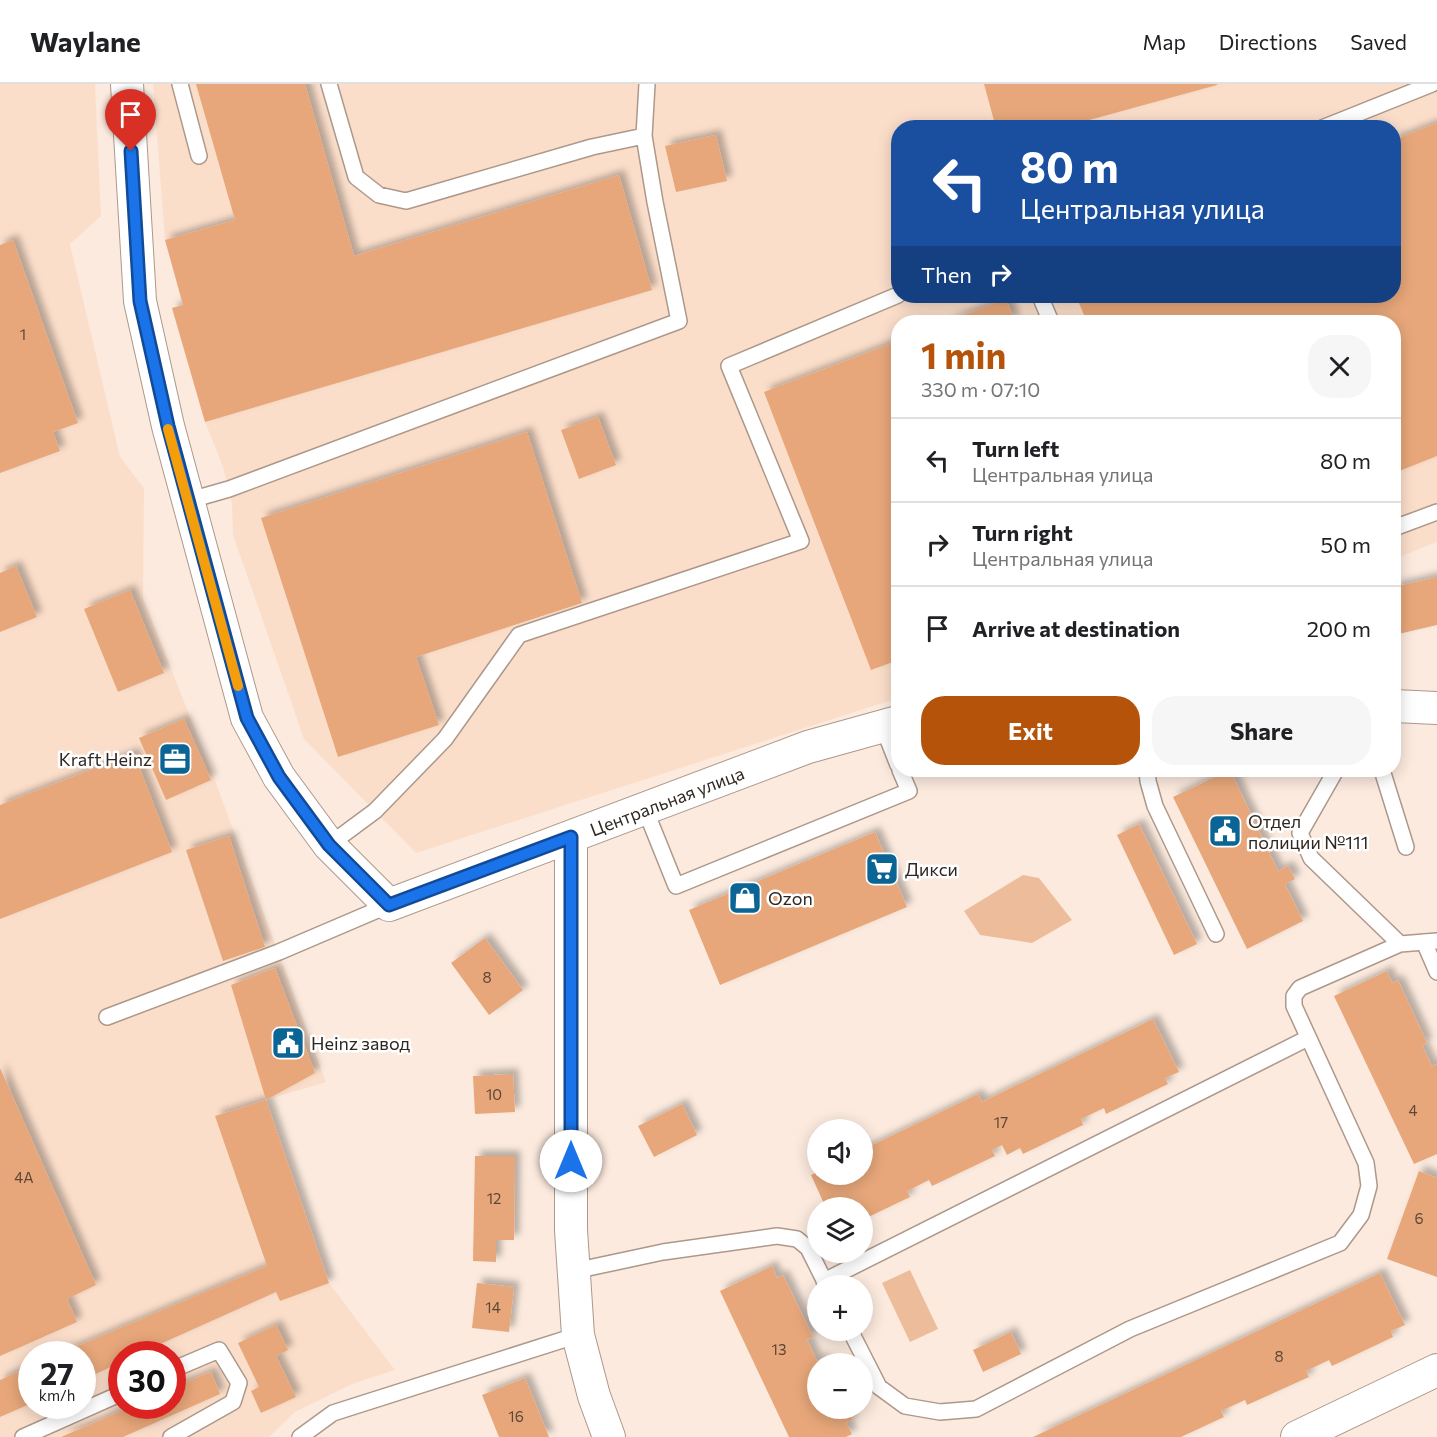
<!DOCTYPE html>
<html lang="en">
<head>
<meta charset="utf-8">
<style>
	:root { --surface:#fff; --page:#f6f6f6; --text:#202124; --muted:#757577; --line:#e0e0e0; --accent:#b45309 }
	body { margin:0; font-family:Commissioner,sans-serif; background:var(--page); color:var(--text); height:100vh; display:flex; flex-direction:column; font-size:22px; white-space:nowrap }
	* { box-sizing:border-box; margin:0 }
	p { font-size:20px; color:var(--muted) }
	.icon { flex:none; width:33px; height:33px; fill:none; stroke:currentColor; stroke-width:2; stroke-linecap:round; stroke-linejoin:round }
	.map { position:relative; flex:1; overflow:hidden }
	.panel { position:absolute; left:891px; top:231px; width:510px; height:462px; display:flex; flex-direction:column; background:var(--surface); border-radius:24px; box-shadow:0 3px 15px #0003 }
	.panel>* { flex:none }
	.hud { position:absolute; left:891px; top:36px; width:510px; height:183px; border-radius:24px; box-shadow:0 3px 15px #0003; background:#1a4fa0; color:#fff; overflow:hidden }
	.controls { position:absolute; left:807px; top:1035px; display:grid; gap:12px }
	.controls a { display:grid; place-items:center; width:66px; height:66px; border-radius:50%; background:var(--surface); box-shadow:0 3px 15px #0003; font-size:30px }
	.speed { position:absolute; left:18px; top:1257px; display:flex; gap:12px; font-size:30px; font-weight:700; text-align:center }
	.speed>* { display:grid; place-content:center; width:78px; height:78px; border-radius:50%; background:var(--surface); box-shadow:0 3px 15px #0003; line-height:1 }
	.speed small { font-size:15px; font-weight:400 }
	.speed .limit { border:9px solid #d22; background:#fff; color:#111 }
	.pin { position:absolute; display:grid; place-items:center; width:51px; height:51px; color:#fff; margin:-62px -26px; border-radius:50% 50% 50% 0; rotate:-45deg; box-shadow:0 0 6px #0007 }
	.pin .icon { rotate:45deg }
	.me { position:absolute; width:66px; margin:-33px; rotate:0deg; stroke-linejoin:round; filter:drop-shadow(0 0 4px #0008) }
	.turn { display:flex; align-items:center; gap:21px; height:126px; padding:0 30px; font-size:27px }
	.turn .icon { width:78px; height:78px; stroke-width:2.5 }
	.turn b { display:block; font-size:42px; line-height:51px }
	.then { display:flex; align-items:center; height:57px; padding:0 30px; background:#0003; gap:12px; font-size:22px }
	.round { display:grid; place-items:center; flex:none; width:63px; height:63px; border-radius:24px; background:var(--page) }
	.overview { display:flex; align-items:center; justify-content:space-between; height:102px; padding:0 30px }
	h1 { font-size:36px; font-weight:700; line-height:45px; color:var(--accent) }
	.action { display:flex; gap:12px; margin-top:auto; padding:12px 30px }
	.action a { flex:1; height:69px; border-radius:24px; background:var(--accent); color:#fff; font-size:24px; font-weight:700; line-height:69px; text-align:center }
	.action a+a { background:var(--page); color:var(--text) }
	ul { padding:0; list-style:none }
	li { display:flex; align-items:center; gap:18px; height:84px; padding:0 30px; border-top:2px solid var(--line) }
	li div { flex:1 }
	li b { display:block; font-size:22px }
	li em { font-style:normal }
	header { display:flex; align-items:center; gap:36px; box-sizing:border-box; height:84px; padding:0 30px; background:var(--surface); border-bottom:2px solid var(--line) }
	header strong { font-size:28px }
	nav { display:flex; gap:33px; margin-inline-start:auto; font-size:21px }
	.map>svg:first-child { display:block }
	.built { fill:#fbdeca; fill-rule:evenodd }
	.green { fill:#edbc9b }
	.building { fill:#e7a77a; filter:url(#shadow) }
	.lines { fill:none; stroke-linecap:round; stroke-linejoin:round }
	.service-casing { stroke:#ad988a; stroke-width:18 }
	.minor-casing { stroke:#ad988a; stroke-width:34 }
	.service { stroke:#fff; stroke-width:15 }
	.minor { stroke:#fff; stroke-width:32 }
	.route-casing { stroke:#114b97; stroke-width:15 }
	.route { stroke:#1a73e8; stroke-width:10 }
	.slow { stroke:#f59e0b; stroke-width:10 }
	.labels { text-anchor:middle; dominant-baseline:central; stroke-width:5; stroke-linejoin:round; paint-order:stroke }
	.number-label { font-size:15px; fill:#5d4737 }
	.poi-label { font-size:18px; fill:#2f2721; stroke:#fff; text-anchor:start }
	.street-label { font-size:18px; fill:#2f2721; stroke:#fff }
</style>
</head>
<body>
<header>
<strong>Waylane</strong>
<nav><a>Map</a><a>Directions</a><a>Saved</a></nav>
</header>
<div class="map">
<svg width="1437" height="1353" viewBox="0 0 1437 1353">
	<defs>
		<filter id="shadow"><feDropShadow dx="5.5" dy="-5.5" stdDeviation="3" flood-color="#0004"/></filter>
	</defs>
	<rect width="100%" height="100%" fill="#fceade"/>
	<path class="built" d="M0,0H95L101,132L70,160L120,373L144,404L143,514L210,683L326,998L266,1016L329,1199L395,1286L352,1300L295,1328L269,1353H0ZM32,1270H82V1322H32ZM122,1270H172V1322H122Z
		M153,0H1437V458L1394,475V238H898V614L416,769L304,655L233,451L232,420L223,383L205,338L172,224L183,221L165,156ZM898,44H1394V212H898Z"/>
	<path class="green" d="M1023,791L1039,794L1072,836L1032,859L980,851L964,827Z
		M910,1186L938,1245L910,1258L882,1199Z"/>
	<path class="building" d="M196,0H305L354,172L619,91L652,206L205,338L172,224L183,221L165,156L235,136Z
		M984,0H1217V1L1060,44H996Z
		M1437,39V372L1394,389V238H1087L1076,212H1394V56Z
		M716,51L727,97L676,108L665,62Z
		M13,156L78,339L53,348L60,367L0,389V161Z
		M1006,215L1015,238H946Z
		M898,257V576L871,586L764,308Z
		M598,333L616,381L579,395L561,346Z
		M527,348L582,519L416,573L439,641L338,673L261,434Z
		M16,482L37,533L0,548V489Z
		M1437,493V541L1394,551V503Z
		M130,506L164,589L118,608L84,525Z
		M184,635L211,696L166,716L139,654Z
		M134,669L172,768L0,835V721Z
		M1230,686L1278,787L1288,782L1295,795L1285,800L1303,837L1247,865L1173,713Z
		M1139,740L1197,860L1174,871L1117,751Z
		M875,748L907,823L720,901L689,826Z
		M229,752L265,863L223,877L186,766Z
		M485,854L523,906L489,931L451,879Z
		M275,884L315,989L266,1016L231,901Z
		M1387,887L1392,899L1398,896L1427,959L1422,961L1432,982L1437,980V1070L1414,1080L1334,912Z
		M1153,935L1179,988L1165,994L1168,1000L1106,1030L1104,1024L1081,1035L1083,1041L1023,1070L1020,1064L1007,1071L1002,1061L992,1066L995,1072L932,1102L929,1096L907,1107L910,1113L862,1136V1124H826L811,1091L818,1088V1090H862V1066L978,1010L982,1018Z
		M0,984L96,1201L67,1215L77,1238L0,1272Z
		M513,990L515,1028L475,1030L473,992Z
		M266,1016L329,1199L280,1217L276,1208L138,1270H122V1278L82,1296V1270H59L267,1182L215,1032Z
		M682,1020L697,1051L654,1073L638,1042Z
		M475,1072H515L514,1156H496V1178L473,1177Z
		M1419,1087L1437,1094V1193L1387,1175Z
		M772,1182L777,1194L783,1191L813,1253L807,1256L817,1277L823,1274L825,1280H818V1324H846L852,1336L846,1339L852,1350L846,1353H789L720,1207Z
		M1380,1189L1405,1241L1391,1247L1393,1253L1332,1282L1329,1276L1306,1287L1309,1293L1247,1321L1245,1316L1221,1327L1224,1333L1181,1353H1033Z
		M477,1199L514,1203L509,1248L472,1244Z
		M276,1241L288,1266L276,1272L296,1313L261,1329L251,1307L259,1303L238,1259Z
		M1011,1248L1021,1270L983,1288L973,1266Z
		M32,1282V1319L0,1333V1296Z
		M211,1288L220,1310L123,1353H61L133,1322H172V1304Z
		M525,1294L549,1353H499L482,1311Z"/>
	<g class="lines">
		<g class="service-casing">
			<path id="service" d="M180,0L199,72
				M329,0L356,93L379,111L406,117L592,63L644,52
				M1322,44L1432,0
				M1040,212L1051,238
				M187,417L229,405L679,237L655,118L644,52L647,0
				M1394,444L1437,428
				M883,643L898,681
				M1147,686L1148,697L1155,722L1216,850
				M1336,686L1300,749L1311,774L1400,860
				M1382,686L1406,763
				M645,725L676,802L909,707L900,686
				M329,761L375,727L445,655L519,551L801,457L729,282L898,211
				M1424,858L1437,888
				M107,933L279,868L389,821
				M574,1187L663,1168L777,1152L797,1155L808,1164L827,1202
				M824,1197L1308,954
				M850,1246L879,1303L905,1322L940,1328L976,1325L1130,1245L1340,1159L1361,1131L1369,1102L1366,1079L1294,922V912L1300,904L1400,860L1437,857
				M23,1353L122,1309
				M171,1353L233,1318L239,1299L219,1266L172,1286
				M300,1353L333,1329L578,1251"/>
		</g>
		<g class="minor-casing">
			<path id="minor" d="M127,0L140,217L168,342L247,634L279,693L329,761L389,821L808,663L898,638
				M1394,622L1437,624
				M571,753V1146L578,1251L594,1312L609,1353
				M1297,1353L1437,1286"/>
		</g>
		<use href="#service" class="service"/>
		<use href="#minor" class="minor"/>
	</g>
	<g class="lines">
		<g class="route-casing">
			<path id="route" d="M131,67L140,217L168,342L247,634L279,693L329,761L389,821L571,753V1077"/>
		</g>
		<use href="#route" class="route"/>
		<path class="slow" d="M168,345L238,602"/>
	</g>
	<defs>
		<g id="office-square" transform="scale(1.725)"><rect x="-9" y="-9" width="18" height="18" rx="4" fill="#0a6494" stroke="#fff"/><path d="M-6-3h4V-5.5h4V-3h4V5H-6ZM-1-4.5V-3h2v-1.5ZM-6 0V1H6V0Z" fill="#fff"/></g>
		<g id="civic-square" transform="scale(1.725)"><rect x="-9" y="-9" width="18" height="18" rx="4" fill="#0a6494" stroke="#fff"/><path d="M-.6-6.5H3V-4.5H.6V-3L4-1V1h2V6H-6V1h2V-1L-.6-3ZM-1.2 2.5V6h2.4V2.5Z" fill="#fff"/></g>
		<g id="supermarket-square" transform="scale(1.725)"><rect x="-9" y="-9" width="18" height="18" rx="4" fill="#0a6494" stroke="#fff"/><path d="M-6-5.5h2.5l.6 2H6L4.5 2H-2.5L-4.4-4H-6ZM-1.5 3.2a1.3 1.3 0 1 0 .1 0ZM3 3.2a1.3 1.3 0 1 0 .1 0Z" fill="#fff"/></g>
		<g id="shop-square" transform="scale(1.725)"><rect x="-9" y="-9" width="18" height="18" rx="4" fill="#0a6494" stroke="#fff"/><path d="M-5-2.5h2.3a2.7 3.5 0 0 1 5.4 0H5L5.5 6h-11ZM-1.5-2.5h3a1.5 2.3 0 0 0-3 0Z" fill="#fff"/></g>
	</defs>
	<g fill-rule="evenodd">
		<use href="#office-square" x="175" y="675"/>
		<use href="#civic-square" x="1225" y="747"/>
		<use href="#supermarket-square" x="882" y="785"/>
		<use href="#shop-square" x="745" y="814"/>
		<use href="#civic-square" x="288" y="959"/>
	</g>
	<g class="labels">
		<g class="number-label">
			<text x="23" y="250">1</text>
			<text x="487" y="893">8</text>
			<text x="494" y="1010">10</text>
			<text x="1413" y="1026">4</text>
			<text x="1001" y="1038">17</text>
			<text x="24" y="1093">4А</text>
			<text x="494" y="1114">12</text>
			<text x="1419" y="1134">6</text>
			<text x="493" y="1223">14</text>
			<text x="779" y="1265">13</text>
			<text x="1279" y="1272">8</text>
			<text x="516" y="1332">16</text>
		</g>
		<g class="poi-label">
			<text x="152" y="675" text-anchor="end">Kraft Heinz</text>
			<text x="1248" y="737">Отдел<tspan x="1248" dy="21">полиции №111</tspan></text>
			<text x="905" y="785">Дикси</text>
			<text x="768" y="814">Ozon</text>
			<text x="311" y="959">Heinz завод</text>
		</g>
		<g class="street-label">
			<text transform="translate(667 717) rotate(-21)">Центральная улица</text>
		</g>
	</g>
</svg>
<div class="controls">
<a><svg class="icon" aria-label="sound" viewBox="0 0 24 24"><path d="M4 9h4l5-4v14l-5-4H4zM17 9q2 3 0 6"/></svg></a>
<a><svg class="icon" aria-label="layers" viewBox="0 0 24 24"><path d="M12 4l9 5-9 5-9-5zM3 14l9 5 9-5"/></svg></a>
<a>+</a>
<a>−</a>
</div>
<div class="speed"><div>27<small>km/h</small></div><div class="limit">30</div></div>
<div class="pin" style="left:131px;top:67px;background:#d93025"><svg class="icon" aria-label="arrive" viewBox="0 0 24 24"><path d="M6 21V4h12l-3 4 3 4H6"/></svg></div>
<svg class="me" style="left:571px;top:1077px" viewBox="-20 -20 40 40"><circle r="19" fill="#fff"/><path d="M0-13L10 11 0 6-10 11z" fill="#1a73e8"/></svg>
<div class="hud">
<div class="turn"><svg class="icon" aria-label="left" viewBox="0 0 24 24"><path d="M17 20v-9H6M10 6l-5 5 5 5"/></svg><div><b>80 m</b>Центральная улица</div></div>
<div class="then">Then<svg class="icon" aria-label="right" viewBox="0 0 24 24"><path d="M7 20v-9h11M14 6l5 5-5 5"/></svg></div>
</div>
<section class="panel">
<div class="overview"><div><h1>1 min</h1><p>330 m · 07:10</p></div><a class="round"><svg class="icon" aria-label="close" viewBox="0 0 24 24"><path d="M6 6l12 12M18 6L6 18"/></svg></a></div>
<ul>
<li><svg class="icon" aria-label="left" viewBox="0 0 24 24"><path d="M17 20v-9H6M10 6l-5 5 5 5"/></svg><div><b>Turn left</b><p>Центральная улица</p></div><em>80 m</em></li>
<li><svg class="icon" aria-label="right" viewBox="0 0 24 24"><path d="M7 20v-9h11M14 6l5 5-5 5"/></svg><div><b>Turn right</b><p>Центральная улица</p></div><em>50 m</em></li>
<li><svg class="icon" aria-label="arrive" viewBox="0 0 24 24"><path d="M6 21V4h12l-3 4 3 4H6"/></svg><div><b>Arrive at destination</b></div><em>200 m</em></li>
</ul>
<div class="action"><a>Exit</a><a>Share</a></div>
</section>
</div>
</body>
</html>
